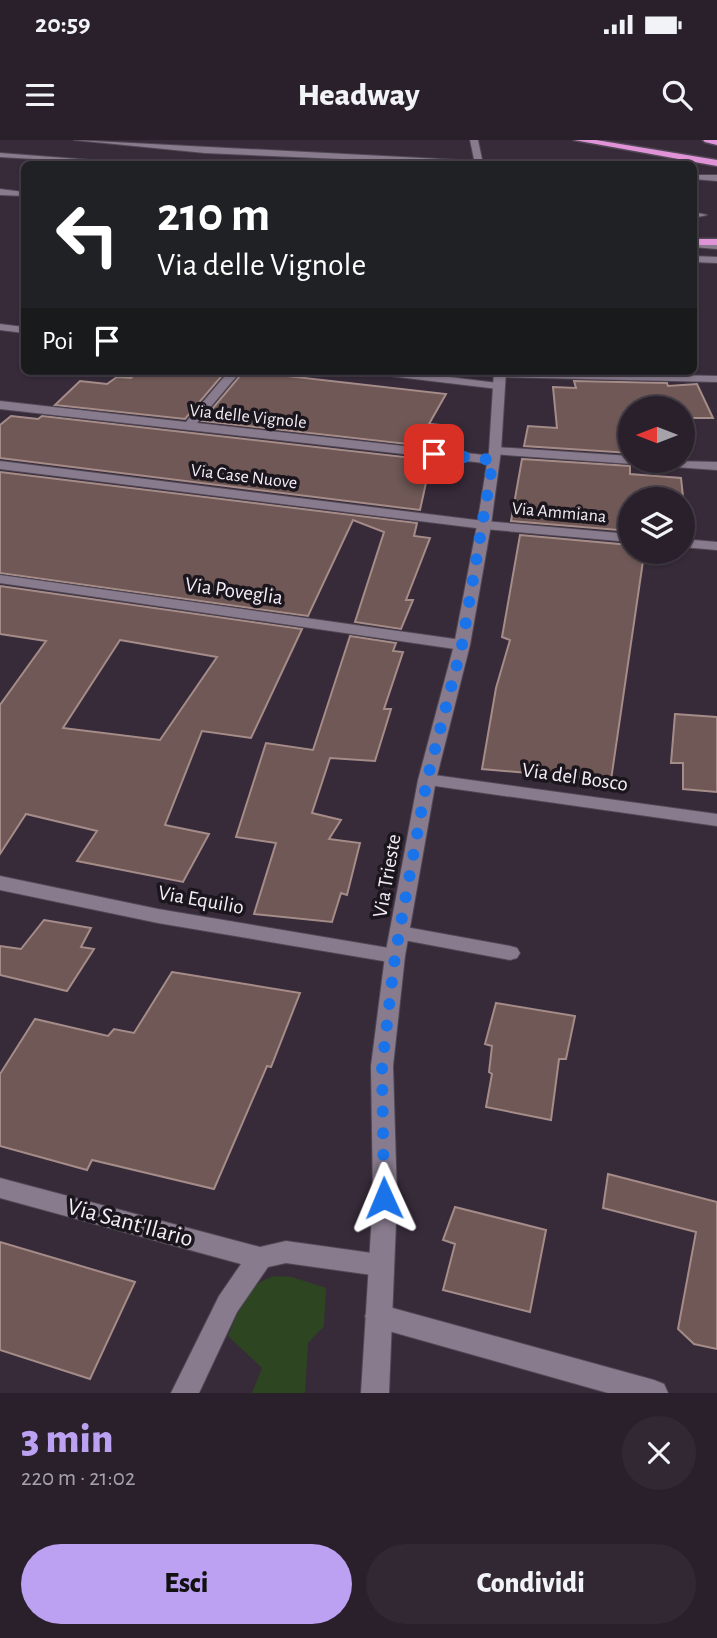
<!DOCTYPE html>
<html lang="it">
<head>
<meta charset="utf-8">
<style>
	:root { --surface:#29202c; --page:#312834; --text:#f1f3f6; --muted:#a5a3a9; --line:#453e48; --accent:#bca0f2 }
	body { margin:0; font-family:"Alegreya Sans",sans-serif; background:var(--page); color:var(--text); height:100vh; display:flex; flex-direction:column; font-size:26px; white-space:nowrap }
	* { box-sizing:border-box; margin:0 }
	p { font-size:23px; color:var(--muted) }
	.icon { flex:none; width:38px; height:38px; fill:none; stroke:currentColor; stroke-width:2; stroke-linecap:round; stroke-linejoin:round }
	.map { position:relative; height:1253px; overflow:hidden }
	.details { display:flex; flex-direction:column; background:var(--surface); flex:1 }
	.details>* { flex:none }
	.top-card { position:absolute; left:21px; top:21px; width:676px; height:214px; border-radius:10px; box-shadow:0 2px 5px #0004,0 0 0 2px var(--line); background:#202124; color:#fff; overflow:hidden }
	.needle { width:46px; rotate:270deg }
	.controls { position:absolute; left:618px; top:256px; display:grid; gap:14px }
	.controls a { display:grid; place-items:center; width:77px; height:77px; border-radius:50%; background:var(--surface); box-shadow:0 2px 5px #0004,0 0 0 2px var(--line); font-size:35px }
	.pin { position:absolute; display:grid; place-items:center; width:60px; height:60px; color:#fff; margin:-30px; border-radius:14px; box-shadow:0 4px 10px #0006 }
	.me { position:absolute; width:77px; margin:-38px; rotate:359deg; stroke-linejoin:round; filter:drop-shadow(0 0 5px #0008) }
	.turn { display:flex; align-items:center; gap:24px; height:147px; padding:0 21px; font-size:32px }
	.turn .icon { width:91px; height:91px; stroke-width:2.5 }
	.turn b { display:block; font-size:49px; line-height:60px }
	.then { display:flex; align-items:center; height:66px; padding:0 21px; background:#0003; gap:14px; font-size:26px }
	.round { display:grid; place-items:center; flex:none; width:74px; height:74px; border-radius:37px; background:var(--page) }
	.head { display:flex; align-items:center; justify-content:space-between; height:119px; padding:0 21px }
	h1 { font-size:42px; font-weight:800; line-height:52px; color:var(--accent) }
	.button { display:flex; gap:14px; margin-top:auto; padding:14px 21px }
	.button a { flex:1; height:80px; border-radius:42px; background:var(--accent); color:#111; font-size:28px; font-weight:800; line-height:80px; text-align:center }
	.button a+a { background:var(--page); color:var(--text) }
	.status { display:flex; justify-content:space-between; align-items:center; height:49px; padding:0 35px; background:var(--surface); direction:ltr }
	.status svg { height:19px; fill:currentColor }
	header { display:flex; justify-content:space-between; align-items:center; height:91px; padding:0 21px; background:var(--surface); font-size:32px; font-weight:800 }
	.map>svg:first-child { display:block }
	.green { fill:#2d4521 }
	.building { fill:#6f5855; stroke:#a58c89; stroke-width:2; fill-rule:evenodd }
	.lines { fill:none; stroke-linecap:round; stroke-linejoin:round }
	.service-casing { stroke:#514854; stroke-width:2 }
	.minor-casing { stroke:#514854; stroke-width:2 }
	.tertiary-casing { stroke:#514854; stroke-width:2 }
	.motorway-casing { stroke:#514854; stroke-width:3 }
	.service { fill:#887b8d; fill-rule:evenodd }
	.minor { fill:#887b8d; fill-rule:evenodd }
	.tertiary { fill:#887b8d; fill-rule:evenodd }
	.motorway { fill:#e193d8; fill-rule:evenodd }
	.route { stroke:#1a73e8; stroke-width:12; stroke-dasharray:0 21.6 }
	.labels { text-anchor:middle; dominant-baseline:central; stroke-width:7; stroke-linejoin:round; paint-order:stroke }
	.far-street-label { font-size:18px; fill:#f4edf7; stroke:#1b161d }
	.street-label { font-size:21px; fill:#f4edf7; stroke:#1b161d }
	.near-street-label { font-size:24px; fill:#f4edf7; stroke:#1b161d }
</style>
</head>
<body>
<div class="status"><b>20:59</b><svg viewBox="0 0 49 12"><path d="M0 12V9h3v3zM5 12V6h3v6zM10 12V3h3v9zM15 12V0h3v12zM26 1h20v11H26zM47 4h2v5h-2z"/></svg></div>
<header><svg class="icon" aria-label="menu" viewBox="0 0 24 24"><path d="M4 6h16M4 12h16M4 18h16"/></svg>Headway<svg class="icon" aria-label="search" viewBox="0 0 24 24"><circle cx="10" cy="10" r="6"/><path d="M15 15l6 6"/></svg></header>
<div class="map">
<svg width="717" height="1253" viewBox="0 0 717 1253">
	<rect width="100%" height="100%" fill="#372b3a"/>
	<path class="green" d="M275,1136L292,1137L326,1148L324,1186L308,1203L305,1253H252L262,1228L228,1196C239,1171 246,1143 275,1136Z"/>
	<path class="building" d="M138,231H226L185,279L55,265L80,241L107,244L117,237L131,238Z
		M244,231L446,254L429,284L439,285L434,307L202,281Z
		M574,241L667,243L668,246L697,244L713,278H682V268H630V313L524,306L528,286L557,288L553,247L576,248Z
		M11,276L38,279L42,276L431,320L420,370L0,318V285Z
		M522,319L630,326V334L681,338L683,357L682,362V359H630V391L511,381Z
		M0,332L417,383L414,396L430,398L406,460H413L401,489L355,482L384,392L353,380L308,476L0,433Z
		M520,395L630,405V411H672L671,417L644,414L611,640L482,629L496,548L510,500L502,497Z
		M0,446L302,489L251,598L202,591L165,685L209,694L183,742L77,721L97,691L26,674L0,714V565L46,501L0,494ZM120,500L217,517L160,600L63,588Z
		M350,496L396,503L393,511L403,512L384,569H391L375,621L330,618L312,673L341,680L329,699L360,703L347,755L341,753L332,782L254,774L276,703L236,697L266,603L313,610Z
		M675,574L717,577V652L683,649V623H671Z
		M44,780L91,788L81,807L94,809L67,851L0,835V806L21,809Z
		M172,832L300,853L271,927L267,926L214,1049L92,1020L87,1030L0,1006V934L35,879L108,896L114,889L134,893Z
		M496,863L575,876L566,919H559L551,980L486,967L492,934L489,932L492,906L485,904Z
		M608,1034L717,1062V1209L694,1204L678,1189L696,1092L603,1068Z
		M455,1067L546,1090L530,1172L443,1150L455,1104L443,1100Z
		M0,1102L135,1142L90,1239L0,1210Z"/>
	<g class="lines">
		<g class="service-casing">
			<path id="service" d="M693,101L717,103V109L693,107Z
				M400,786L510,806L517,808L520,813L517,818L510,820L393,798L390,793L393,788Z"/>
		</g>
		<g class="minor-casing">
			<path id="minor" d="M74,0L479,21L483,23L458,24L205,13Z
				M0,13L117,22L121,24L0,17Z
				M693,35H717V41L693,39Z
				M0,49L24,52V56L0,55Z
				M693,72L707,75L693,78Z
				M693,116L717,117V123L693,122Z
				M0,184L24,187V193L0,190Z
				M229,231H241L197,283L493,316L499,320L493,324L0,269V261L186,282Z
				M367,231H401L498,243L504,246L498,249L373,234Z
				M498,231L717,236V242L500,237L494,234Z
				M495,307L630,316V320L717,322V330L491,314L489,311Z
				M0,321L484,381L630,394V402L484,389L0,329Z
				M682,399L717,402V410L682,407Z
				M0,435L462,500L470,505L462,510L0,443Z
				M427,634L717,674V686L421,644L418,640L421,636Z
				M0,736L158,769L395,809L402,811L405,816L402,821L395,823L158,783L0,750Z
				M0,1038L260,1107L286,1101L379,1114L388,1117L392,1125L388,1133L379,1136L286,1123L268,1127L237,1172L199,1253H171L219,1156L241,1124L0,1058Z
				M378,1164L654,1240L664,1244L668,1253H608L378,1188L369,1184L365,1176L369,1168Z"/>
		</g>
		<g class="tertiary-casing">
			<path id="tertiary" d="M470,0H478L483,24H475Z
				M494,231H506L501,311L491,385L470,505L436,640L405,816L393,926L397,1058L389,1253H361L373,1058L371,926L385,816L418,640L454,505L477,385L489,311Z"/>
		</g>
		<g class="motorway-casing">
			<path id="motorway" d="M574,0H596L717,20V26Z
				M703,0H717V5L705,2Z
				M693,99H717V105H693Z"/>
		</g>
		<use href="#service" class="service"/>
		<use href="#minor" class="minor"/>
		<use href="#tertiary" class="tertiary"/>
		<use href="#motorway" class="motorway"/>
	</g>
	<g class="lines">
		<path class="route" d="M384,1058L382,926L395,816L427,640L462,505L493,320L434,314"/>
	</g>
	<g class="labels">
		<g class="far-street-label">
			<text transform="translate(248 277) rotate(6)">Via delle Vignole</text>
			<text transform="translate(244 337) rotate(7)">Via Case Nuove</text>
			<text transform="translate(559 373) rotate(5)">Via Ammiana</text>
		</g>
		<g class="street-label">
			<text transform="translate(234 451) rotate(8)">Via Poveglia</text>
			<text transform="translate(575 637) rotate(8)">Via del Bosco</text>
			<text transform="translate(387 736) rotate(-80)">Via Trieste</text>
			<text transform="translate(201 760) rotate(10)">Via Equilio</text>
		</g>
		<g class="near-street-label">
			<text transform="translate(130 1083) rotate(15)">Via Sant'Ilario</text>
		</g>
	</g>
</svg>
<div class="controls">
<a><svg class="needle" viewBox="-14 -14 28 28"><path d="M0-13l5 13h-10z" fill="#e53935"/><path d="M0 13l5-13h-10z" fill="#a5a3a9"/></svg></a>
<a><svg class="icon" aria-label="layers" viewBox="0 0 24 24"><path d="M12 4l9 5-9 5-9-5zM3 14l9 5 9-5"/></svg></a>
</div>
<div class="pin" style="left:434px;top:314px;background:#d93025"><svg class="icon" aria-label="arrive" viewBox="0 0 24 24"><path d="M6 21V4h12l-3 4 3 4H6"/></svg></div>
<svg class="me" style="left:384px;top:1058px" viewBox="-20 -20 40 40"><path d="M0-17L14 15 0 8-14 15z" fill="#1a73e8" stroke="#fff" stroke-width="4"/></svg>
<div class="top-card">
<div class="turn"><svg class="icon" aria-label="left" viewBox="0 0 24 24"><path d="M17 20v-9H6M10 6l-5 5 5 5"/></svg><div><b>210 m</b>Via delle Vignole</div></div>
<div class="then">Poi<svg class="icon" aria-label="arrive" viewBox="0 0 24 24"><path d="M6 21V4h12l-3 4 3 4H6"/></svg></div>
</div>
</div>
<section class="details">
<div class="head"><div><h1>3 min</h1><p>220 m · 21:02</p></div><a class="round"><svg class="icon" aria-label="close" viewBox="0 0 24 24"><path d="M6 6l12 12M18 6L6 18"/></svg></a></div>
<div class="button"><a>Esci</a><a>Condividi</a></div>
</section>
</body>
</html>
